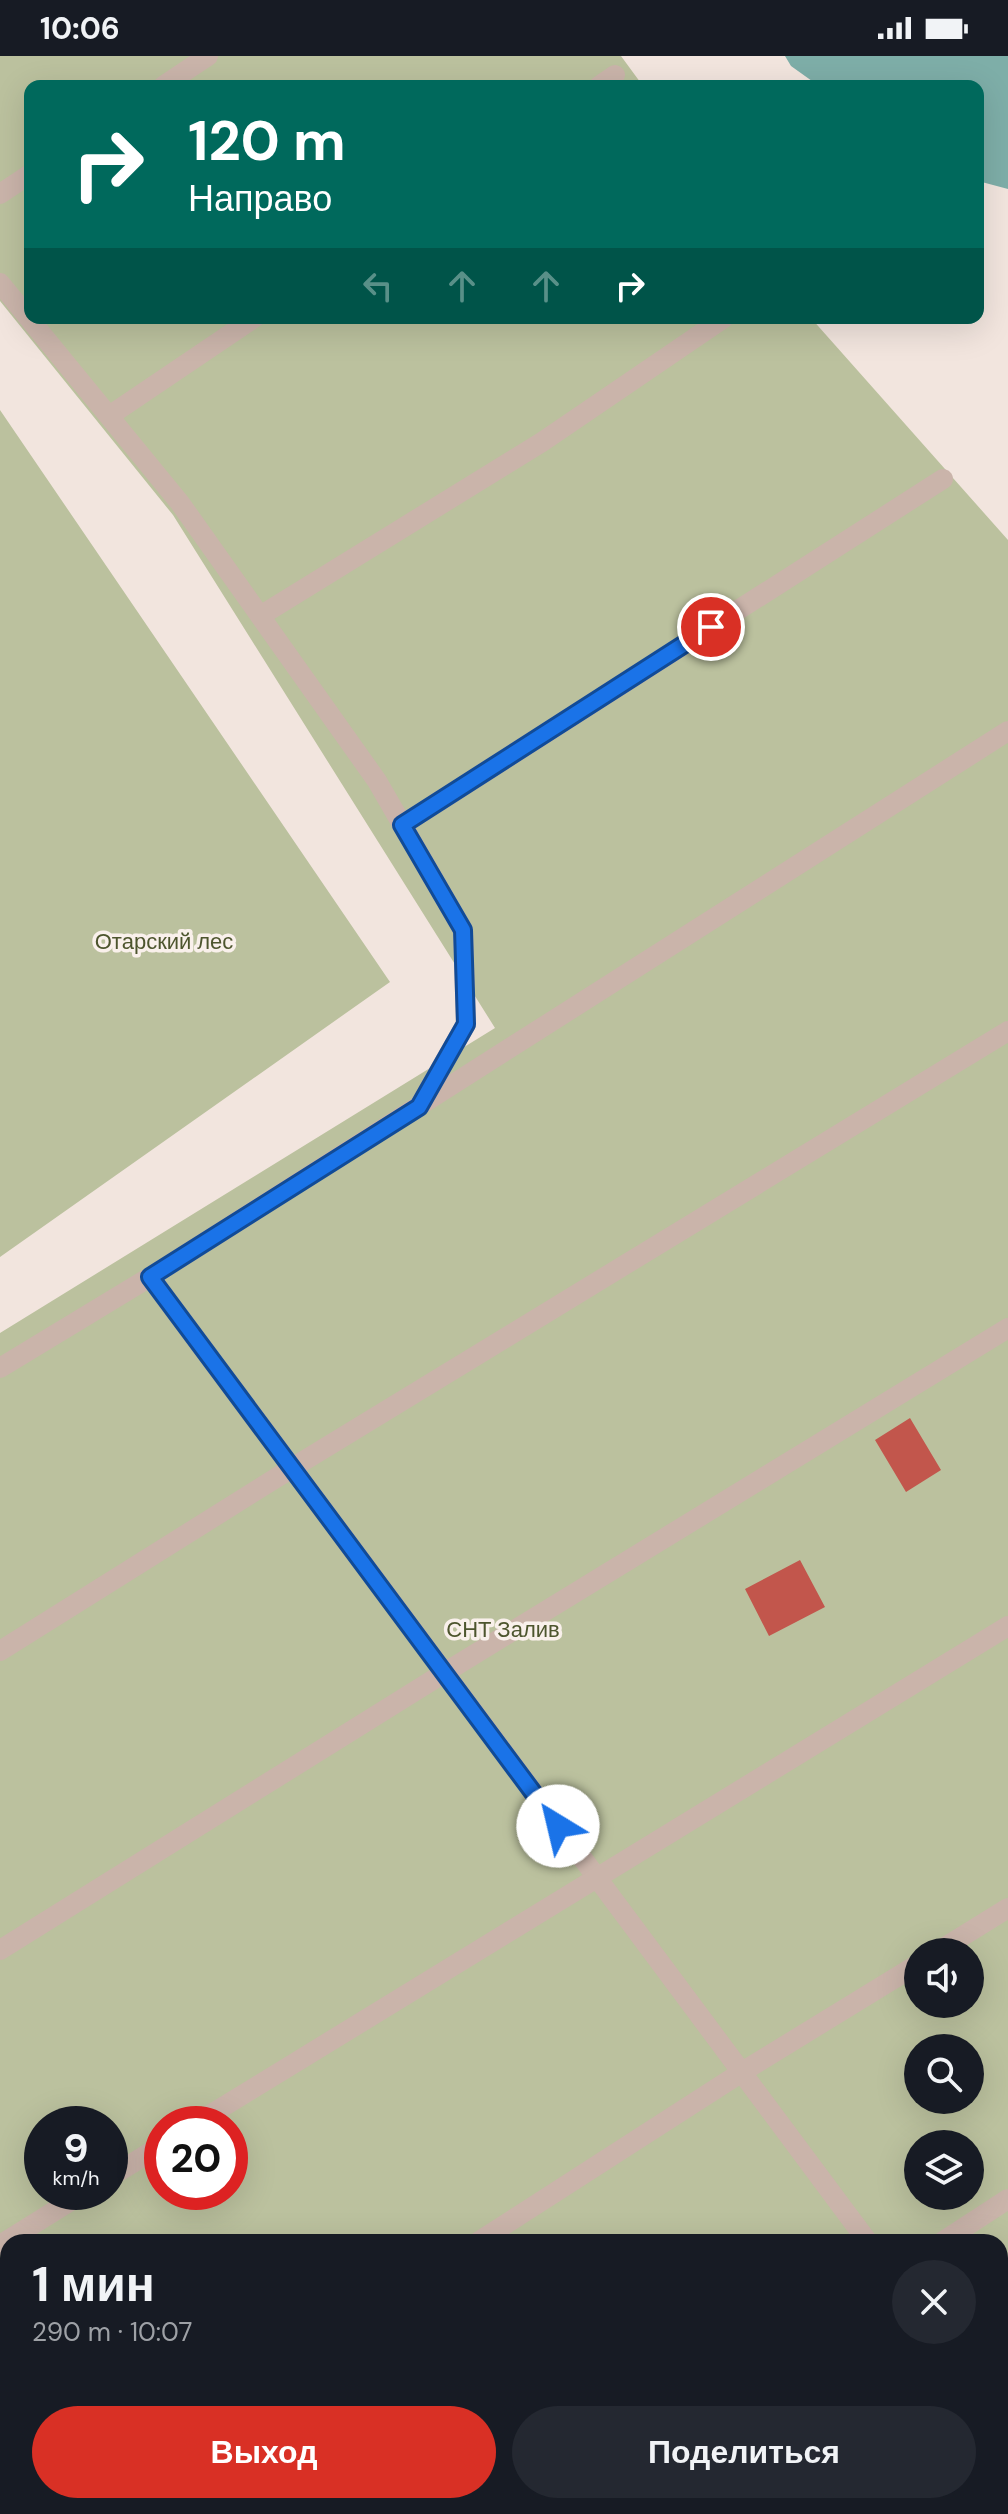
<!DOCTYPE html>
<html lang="ru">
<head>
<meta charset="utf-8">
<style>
	:root { --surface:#171b24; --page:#242831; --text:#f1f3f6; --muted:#9ea1a6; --accent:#d93025 }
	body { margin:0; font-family:"DM Sans",sans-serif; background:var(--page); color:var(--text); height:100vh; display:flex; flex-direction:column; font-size:30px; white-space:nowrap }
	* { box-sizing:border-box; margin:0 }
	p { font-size:26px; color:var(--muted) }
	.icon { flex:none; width:44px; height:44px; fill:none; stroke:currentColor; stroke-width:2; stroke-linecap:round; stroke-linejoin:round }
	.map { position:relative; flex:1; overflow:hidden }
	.panel { position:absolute; left:0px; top:2178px; width:1008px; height:280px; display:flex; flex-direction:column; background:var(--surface); border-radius:24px 24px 0 0; box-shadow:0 8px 32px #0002 }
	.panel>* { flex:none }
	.guide { position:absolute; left:24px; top:24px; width:960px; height:244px; border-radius:16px; box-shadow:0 8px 32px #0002; background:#00695c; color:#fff; overflow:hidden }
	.buttons { position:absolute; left:904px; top:1882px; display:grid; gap:16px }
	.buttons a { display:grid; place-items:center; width:80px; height:80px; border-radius:50%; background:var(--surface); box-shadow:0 8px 32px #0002; font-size:40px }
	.speed { position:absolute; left:24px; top:2050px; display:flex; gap:16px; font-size:40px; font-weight:700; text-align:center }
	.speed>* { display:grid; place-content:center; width:104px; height:104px; border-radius:50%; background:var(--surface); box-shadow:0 8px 32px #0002; line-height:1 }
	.speed small { font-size:20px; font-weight:400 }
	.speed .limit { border:12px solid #d22; background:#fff; color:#111 }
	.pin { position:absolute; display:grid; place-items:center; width:68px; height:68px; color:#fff; margin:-34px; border:4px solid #fff; border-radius:50%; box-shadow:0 2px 8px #0007 }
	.me { position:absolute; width:88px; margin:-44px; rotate:324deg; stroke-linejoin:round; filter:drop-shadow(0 0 6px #0008) }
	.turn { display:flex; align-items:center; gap:28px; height:168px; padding:0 32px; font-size:36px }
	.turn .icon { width:104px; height:104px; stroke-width:2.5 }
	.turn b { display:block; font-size:56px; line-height:68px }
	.lanes { display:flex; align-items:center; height:76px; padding:0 32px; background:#0003; justify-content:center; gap:40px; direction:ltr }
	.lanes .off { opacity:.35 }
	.round { display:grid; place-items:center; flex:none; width:84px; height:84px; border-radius:42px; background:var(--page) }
	.summary { display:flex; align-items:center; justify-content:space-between; height:136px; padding:0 32px }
	h1 { font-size:48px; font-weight:700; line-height:60px }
	.primary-button { display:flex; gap:16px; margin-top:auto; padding:16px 32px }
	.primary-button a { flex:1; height:92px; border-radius:48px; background:var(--accent); color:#fff; font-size:32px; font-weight:700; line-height:92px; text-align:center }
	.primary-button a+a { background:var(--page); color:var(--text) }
	.status { display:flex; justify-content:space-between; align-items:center; height:56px; padding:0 40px; background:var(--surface); direction:ltr }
	.status svg { height:22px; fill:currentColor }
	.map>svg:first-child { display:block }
	.green { fill:#bbc19e; fill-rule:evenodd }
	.water { fill:#7eaea8 }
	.building { fill:#c2564c }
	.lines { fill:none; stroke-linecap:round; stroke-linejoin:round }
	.minor { stroke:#cab4aa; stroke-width:20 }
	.route-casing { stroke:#114b97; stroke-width:20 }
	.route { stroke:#1a73e8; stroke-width:14 }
	.labels { text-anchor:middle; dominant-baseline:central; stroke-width:7; stroke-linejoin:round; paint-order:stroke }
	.park-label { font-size:22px; fill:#4d552e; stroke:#f9f0eb }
</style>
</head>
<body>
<div class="status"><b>10:06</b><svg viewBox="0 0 49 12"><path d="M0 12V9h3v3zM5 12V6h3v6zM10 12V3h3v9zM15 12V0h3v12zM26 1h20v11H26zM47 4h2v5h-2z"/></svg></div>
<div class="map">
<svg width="1008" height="2458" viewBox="0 0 1008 2458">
	<rect width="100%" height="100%" fill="#f2e5de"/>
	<path class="green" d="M0,0H621L643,30H30V262H811L1008,484V2458H0V1277L495,972L173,459L0,245ZM918,1896H970V1948H918ZM918,1992H970V2044H918ZM42,2068H110V2136H42ZM162,2068H230V2136H162ZM918,2088H970V2140H918ZM8,2186H1000V2450H8Z
		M0,354L390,926L0,1201Z"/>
	<path class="water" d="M785,0H1008V133L978,125V30H819L791,10Z"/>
	<path class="building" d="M910,1362L941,1414L906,1436L875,1384Z
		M800,1504L825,1551L769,1580L745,1533Z"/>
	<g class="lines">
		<path class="minor" d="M163,30L208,0
			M599,30L615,19
			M0,138L30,118
			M0,227L180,447L377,725L463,874L466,968L421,1047
			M109,360L254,262
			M260,560L542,386L724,262
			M402,769L943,423
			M150,1221L868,2186
			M0,1312L150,1221L1008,675
			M0,1595L292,1412L1008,975
			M0,1894L444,1617L1008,1272
			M937,1896L1008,1852
			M195,2068L1008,1570
			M110,2121L162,2089
			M478,2186L742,2016L918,1908
			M942,2186L1008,2143
			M0,2189L85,2136
			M1000,2364L1008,2375
			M1000,2442L1008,2437
			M55,2458L68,2450
			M522,2458L534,2450
			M975,2458L987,2450"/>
	</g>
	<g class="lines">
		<g class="route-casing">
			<path id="route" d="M558,1770L150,1221L419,1051L466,968L463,874L402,769L711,571"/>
		</g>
		<use href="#route" class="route"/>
	</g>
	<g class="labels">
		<g class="park-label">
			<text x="164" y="885">Отарский лес</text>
			<text x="503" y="1573">СНТ Залив</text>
		</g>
	</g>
</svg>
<div class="buttons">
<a><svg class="icon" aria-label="sound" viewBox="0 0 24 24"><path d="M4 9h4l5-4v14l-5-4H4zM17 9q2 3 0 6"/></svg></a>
<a><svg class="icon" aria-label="search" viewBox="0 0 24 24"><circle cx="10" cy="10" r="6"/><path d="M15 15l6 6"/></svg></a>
<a><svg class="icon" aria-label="layers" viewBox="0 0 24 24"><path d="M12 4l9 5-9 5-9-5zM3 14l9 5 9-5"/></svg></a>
</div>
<div class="speed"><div>9<small>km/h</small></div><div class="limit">20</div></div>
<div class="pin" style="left:711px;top:571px;background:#d93025"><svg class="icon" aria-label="arrive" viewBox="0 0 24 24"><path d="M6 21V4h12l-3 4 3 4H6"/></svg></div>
<svg class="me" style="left:558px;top:1770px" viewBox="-20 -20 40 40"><circle r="19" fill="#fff"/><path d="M0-13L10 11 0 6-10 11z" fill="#1a73e8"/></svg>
<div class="guide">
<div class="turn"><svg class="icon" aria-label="right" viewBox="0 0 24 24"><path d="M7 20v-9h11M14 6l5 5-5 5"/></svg><div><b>120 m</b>Направо</div></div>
<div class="lanes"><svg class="icon off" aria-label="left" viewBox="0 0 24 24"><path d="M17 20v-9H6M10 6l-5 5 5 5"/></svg><svg class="icon off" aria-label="ahead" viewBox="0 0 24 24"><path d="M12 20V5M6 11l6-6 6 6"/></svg><svg class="icon off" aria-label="ahead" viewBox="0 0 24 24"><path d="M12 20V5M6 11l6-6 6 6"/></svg><svg class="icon" aria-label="right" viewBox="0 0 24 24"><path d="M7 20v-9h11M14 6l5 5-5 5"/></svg></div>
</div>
<section class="panel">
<div class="summary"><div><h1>1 мин</h1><p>290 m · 10:07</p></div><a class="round"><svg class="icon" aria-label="close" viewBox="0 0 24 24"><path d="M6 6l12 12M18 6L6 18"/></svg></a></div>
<div class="primary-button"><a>Выход</a><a>Поделиться</a></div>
</section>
</div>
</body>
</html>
